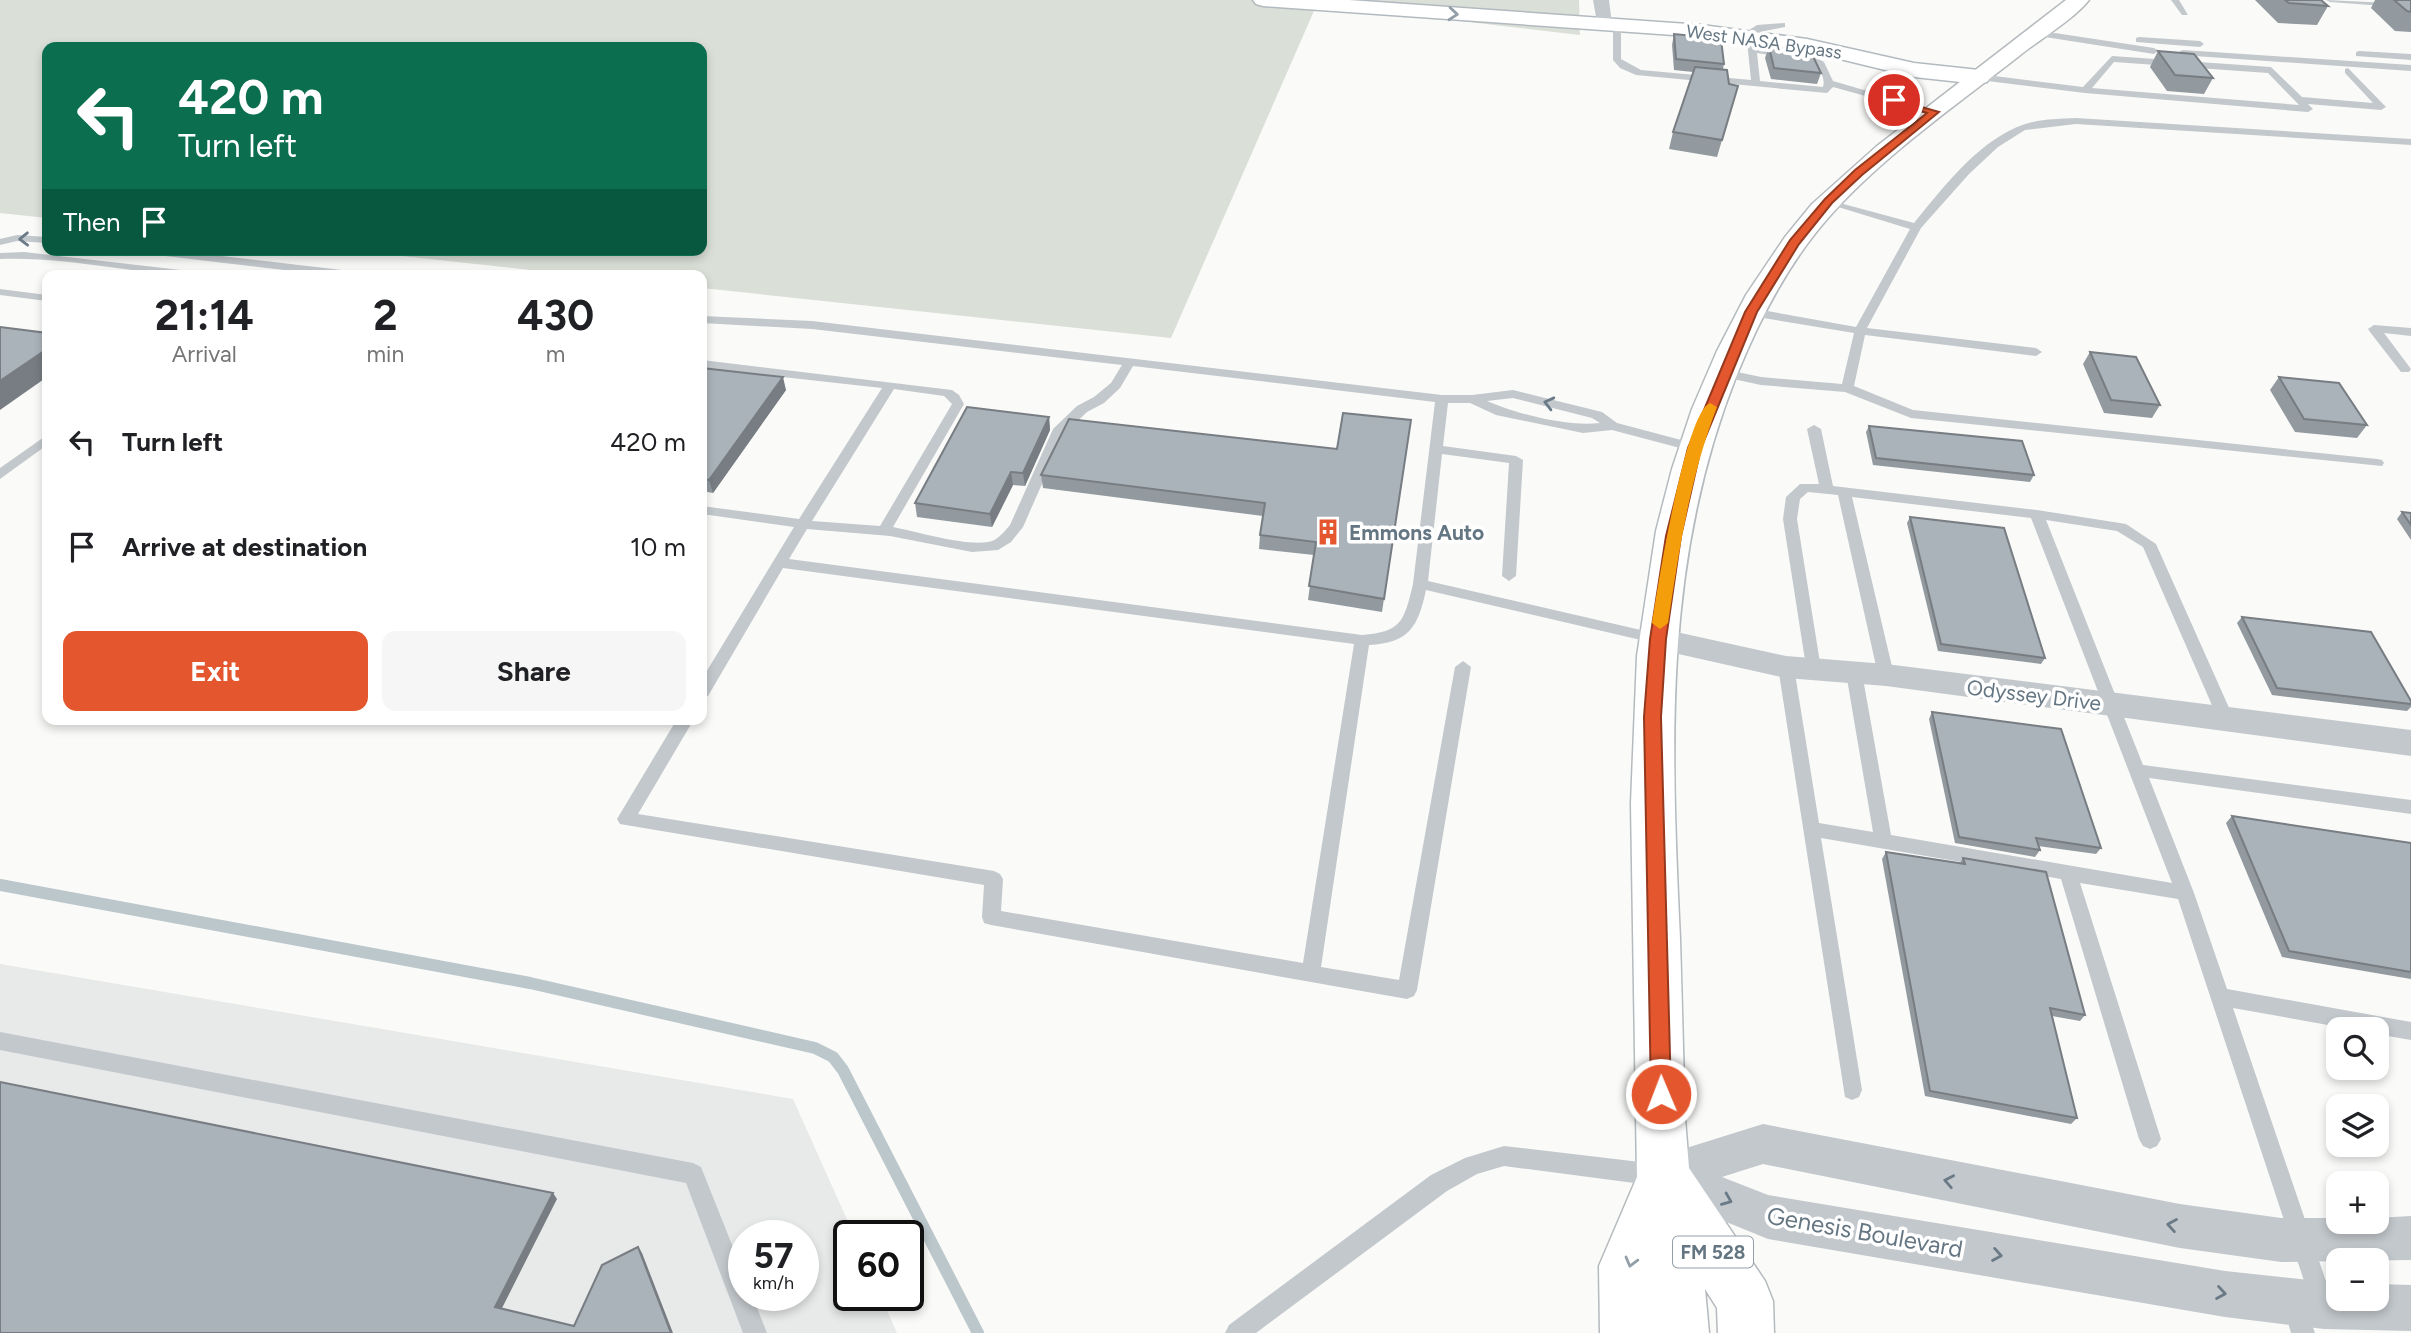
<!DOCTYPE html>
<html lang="en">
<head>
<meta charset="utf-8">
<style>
	:root { --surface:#fff; --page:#f6f6f6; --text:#202124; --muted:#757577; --accent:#e4572e }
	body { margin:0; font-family:Figtree,sans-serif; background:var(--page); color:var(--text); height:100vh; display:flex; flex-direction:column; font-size:26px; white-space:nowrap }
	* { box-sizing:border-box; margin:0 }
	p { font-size:23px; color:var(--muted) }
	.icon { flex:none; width:38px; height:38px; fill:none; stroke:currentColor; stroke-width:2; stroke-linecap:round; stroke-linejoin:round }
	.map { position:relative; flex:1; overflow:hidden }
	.drawer { position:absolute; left:42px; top:270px; width:665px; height:455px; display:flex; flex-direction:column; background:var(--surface); border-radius:14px; box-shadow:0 4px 10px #0003 }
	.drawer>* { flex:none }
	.guide { position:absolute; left:42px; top:42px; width:665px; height:214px; border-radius:14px; box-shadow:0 4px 10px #0003; background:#0b6e4f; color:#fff; overflow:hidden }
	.controls { position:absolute; left:2326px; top:1017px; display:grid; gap:14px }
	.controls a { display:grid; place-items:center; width:63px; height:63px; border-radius:14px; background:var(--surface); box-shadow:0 4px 10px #0003; font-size:35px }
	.speed { position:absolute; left:728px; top:1220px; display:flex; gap:14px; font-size:35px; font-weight:700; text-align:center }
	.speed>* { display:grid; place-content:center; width:91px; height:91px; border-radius:50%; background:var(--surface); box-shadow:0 4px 10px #0003; line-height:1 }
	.speed small { font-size:18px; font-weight:400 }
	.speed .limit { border:4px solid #111; border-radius:10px; background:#fff; color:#111 }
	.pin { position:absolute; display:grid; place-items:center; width:60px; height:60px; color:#fff; margin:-30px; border:4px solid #fff; border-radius:50%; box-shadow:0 2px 7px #0007 }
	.me { position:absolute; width:77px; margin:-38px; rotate:359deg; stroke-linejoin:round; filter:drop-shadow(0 0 5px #0008) }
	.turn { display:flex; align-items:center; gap:24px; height:147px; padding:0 21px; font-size:32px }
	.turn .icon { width:91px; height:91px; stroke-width:2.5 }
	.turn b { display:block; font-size:49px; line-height:60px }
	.then { display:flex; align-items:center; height:66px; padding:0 21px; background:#0003; gap:14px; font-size:26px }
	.eta { display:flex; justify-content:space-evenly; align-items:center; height:119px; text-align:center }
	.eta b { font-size:42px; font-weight:700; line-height:49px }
	.primary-button { display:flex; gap:14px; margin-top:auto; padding:14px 21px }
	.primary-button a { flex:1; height:80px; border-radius:14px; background:var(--accent); color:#fff; font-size:28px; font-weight:700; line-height:80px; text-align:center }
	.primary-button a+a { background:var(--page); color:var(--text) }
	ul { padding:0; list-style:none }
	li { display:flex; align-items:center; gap:21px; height:105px; padding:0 21px }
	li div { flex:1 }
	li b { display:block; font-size:26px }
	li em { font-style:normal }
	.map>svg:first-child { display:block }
	.built { fill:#e8e9e9; fill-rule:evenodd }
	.green { fill:#dadfd7 }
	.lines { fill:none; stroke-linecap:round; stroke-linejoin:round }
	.stream { stroke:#bbc7cb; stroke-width:12 }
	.secondary-casing { stroke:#b3babf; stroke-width:3 }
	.primary-casing { stroke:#b5babe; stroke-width:3 }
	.lane { fill:#c3c8cc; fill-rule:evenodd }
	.street { fill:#c3c8cc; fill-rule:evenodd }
	.secondary { fill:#fff; fill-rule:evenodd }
	.primary { fill:#fff; fill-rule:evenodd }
	.wall { fill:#929a9f }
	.shaded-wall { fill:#777d82 }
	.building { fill:#aab3b9; stroke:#777d82; stroke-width:2 }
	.oneway { stroke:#939fa8 }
	.oneway2 { stroke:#6a7a87 }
	.route { fill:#e4572e; stroke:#94391e; stroke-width:2 }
	.slow { fill:#f59e0b }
	.labels { text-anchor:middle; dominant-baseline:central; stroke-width:7; stroke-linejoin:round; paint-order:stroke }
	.far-street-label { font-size:18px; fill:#657683; stroke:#fff }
	.shield { fill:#fff; stroke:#939fa8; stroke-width:2 }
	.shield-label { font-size:19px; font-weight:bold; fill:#657683 }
	.poi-label { font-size:21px; font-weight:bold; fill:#657683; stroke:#fff; text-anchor:start }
	.street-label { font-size:21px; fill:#657683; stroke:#fff }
	.near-street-label { font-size:24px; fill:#657683; stroke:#fff }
</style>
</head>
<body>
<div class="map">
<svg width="2411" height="1333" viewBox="0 0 2411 1333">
	<rect width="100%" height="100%" fill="#fafaf8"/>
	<path class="built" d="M0,964L793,1099L854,1235L849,1236V1295H880L897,1333H0ZM744,1236H803V1295H744Z"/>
	<path class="green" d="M0,0H1579L1580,35L1317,4L1171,338L702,288V275H577L347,250H702V47H47V218L0,213Z"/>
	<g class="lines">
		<path class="stream" d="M0,885L530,983L815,1048L833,1057L843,1070L978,1333"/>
		<g class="secondary-casing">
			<path id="secondary" d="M1253,0H1349L1702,25L1807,39L1914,63L1979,70L1987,72L1990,77L1987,82L1979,84L1914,77L1807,51L1702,37L1263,6L1256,4Z"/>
		</g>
		<g class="primary-casing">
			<path id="primary" d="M2066,0H2089C2073,20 2040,39 2019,56C1955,106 1883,156 1829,217C1788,263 1759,320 1736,377C1663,561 1671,745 1680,939C1682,999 1683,1058 1685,1118L1689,1168L1765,1281L1773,1301L1774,1333H1718L1717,1308L1705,1289L1709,1333H1600L1599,1266L1637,1177L1631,803L1637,656L1656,531L1672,469L1692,409L1717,351L1746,295L1785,237L1812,204L1877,146Z"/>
		</g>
		<path class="lane" d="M2171,0H2179L2188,15H2182Z
			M2326,0L2411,4V8L2330,2Z
			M1617,22L1621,25V59L1641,70L1751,80L1746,32L1757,25L1785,23V27L1754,33L1756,48L1815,57L1824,62L1833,81L1939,112L1934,115L1833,87L1827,93L1636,75L1620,68L1613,60V25ZM1757,53L1810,61C1818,66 1826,77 1823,87L1760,81Z
			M2035,30L2154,48L2158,51L2154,54L2032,35L2031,33Z
			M2139,37L2200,41L2204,44L2200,47L2136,42V38Z
			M2183,50L2411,65V71L2180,55V51Z
			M2359,51L2411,54V60L2356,56V52Z
			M2112,56L2271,67L2302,97L2373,103L2345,73V69L2348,68L2386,107L2381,110L2308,104L2313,109L2308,112L2085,93L1979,80L1974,77L1979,74L2083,87ZM2114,62L2268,73L2299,105L2092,88Z
			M2076,118L2411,139V145L2076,124L2025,130L1998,147L1969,174L1921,228L1867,328L2036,348L2042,352L2036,356L1865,335L1854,386L1913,410L2377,459L2382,460L2384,463L2382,466L1911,418L1845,392L1761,385L1719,376V370L1723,369L1761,377L1842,384L1854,333L1751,316L1745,312L1751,308L1856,327L1910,229L1825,203V199L1914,223C1942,189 1975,145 2017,127C2035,119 2056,119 2076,118Z
			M17,235L47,237V243L17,241L0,245V239Z
			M135,250H171L359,272L364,275H327L140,253Z
			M24,252L198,272L203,275C135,275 68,256 0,259V253Z
			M0,289L47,295V301L0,295Z
			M702,316L812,321L1442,395H1472L1513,390L1602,412L1617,423L1700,445V451L1695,452L1612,430L1583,433L1496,415L1470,403H1448L1443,446L1516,456L1523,460L1516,576L1509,581L1502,576L1509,463L1442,454L1428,581L1658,634L1666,639L1658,644L1426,590C1418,627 1409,643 1369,645L1321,967L1399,980L1455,667L1463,661L1471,667L1417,990L1414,996L1407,999L991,925L984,923L982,917L984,885L620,824L617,819L677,719H694L638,814L994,871L1000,874L1003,879L1001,911L1303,963L1354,644L783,568L708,696L702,698V679L794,527L702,514V506L799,519L882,388L702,368V360L952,390L959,395L964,404L893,527C918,532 965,546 988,542C997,541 1004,532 1010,525L1053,429L1077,406L1094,397L1111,383L1122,365L812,329L702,323ZM1133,366L1435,402L1413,584C1404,621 1402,632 1362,635L789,559L807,529L890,536L972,552L998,550L1011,542L1023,527L1064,434L1087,412L1104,403L1120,388ZM894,389L944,396L952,404L880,526L812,521ZM1513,398L1592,418L1600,423C1567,427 1517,414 1487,401Z
			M2374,325L2411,328V336L2384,333L2411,369L2409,372H2401L2370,332L2368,329Z
			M1814,425L1821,429L1833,486L2037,510L2126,524L2156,544L2234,719L2232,723H2220L2218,719L2143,547L2117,531L2046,520L2143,765L2411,800V814L2149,778L2194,893L2227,989L2411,1022V1040L2376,1034V1029H2350L2233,1008L2332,1299L2329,1307L2321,1310L2313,1307L2310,1299L2178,899L2080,883L2161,1139L2157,1146L2150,1149L2143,1146L2139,1139L2061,879L1821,838L1862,1090L1859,1097L1852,1100L1845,1097L1778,667L1780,663H1792L1794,667L1819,823L1873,832L1846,673L1854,667L1862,673L1891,835L2172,883L2031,518L1852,497L1894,675L1886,681L1878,675L1838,495L1808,492L1800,499L1797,519L1821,669L1819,673H1807L1783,519L1786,497L1800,484H1819L1807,429Z
			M47,435V445L0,479V468Z
			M0,1032L693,1163L701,1167L744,1275V1295H752L767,1333H743L686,1183L0,1050Z
			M1504,1146L1657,1164L1665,1168L1668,1175L1665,1182L1657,1186L1504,1166L1477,1174L1447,1191L1256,1333H1225L1229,1325L1431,1175L1465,1158Z
			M2294,1294L2302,1297L2315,1333H2291L2283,1305L2286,1297Z"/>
		<path class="street" d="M1593,0H1609L1612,24L1610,28H1598Z
			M1658,628L1786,656L1886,664L2411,730V756L1886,686L1786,678L1647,647L1643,639L1647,631Z
			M1763,1124L2180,1204L2281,1218H2338V1222H2376V1218L2411,1216V1260L2281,1262L2180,1248L1763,1164L1722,1177L1768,1195L2225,1271L2338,1283V1298H2376V1284L2411,1285V1331L2324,1329L2225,1317L1768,1239L1648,1190L1642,1175L1648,1160Z"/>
		<use href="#secondary" class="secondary"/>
		<use href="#primary" class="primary"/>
	</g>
	<path class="wall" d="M2255,0H2321L2328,6L2317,25L2278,23Z
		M2375,0H2411V32L2395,31L2371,8Z
		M1674,34L1724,64L1723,69L1729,84L1738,86L1717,157L1669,149L1673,132L1693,72L1674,70L1672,45Z
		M1769,47L1821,73L1817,84L1771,79L1765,58Z
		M2158,51L2213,78L2204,94L2167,91L2150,67Z
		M2090,352L2160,405L2152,418L2104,413L2083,364Z
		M702,368L786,390L713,493L702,491Z
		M2279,377L2367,425L2357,438L2295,432L2270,390Z
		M1049,417L1050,430L1025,486L1013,485L992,527L917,517L915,503Z
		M1411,420L1382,612L1308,600L1314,555L1259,549L1260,535L1263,516L1043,488L1041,475L1337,449Z
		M1869,426L2034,475L2030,482L1873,465L1866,432Z
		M2402,512L2411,513V540L2397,519Z
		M1910,517L2045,658L2041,664L1938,651L1907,523Z
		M2242,617L2411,704V707L2407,711L2272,695L2237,623Z
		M1932,712L2101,848L2096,854L2038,846L2040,850L2035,857L1955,843L1929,719Z
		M2232,816L2411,843V979L2282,957L2226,823Z
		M1886,852L1960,863L1963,858L2085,1015L2080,1021L2052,1016L2077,1118L2071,1124L1925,1096L1882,859Z"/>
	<path class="shaded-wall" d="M47,349V377L0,410V381Z
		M783,377L786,390L713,493L709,480Z
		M1049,417L1050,430L1025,486L1023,473Z
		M1011,472L1013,485L992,527L990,514Z
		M553,1193L557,1199L500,1312L495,1307Z
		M638,1247L642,1253L673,1333H671Z"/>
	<path class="building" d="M2285,0H2321L2328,6L2289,3Z
		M2394,0H2411V12L2407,11Z
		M1709,30L1720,31L1724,64L1676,59L1674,34L1706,37Z
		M1769,47L1811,52L1821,73L1774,68Z
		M2158,51L2194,54L2213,78L2175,75Z
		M1695,67L1727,70L1729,84L1738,86L1722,140L1673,132Z
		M0,327L47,333V349L0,381Z
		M2090,352L2136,357L2160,405L2111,400Z
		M702,368L783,377L709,480L702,479Z
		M2279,377L2339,383L2367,425L2304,419Z
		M967,407L1049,417L1023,473L1011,472L990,514L915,503Z
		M1343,413L1411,420L1384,599L1309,586L1316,542L1260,535L1265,503L1041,475L1069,419L1337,449Z
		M1869,426L2022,441L2034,475L1876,458Z
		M2402,512L2411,513V525Z
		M1910,517L2004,528L2045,658L1941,644Z
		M2242,617L2371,632L2411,701V704L2277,688Z
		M1932,712L2061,729L2101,848L2036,838L2040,850L1959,837Z
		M2232,816L2411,843V972L2289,951Z
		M1886,852L1965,864L1963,858L2046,872L2085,1015L2050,1008L2077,1118L1930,1091Z
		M0,1082L553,1193L495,1307L574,1326L602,1265L638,1247L671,1333H0Z"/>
	<defs><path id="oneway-chevron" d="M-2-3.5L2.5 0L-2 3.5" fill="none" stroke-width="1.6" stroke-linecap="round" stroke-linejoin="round" transform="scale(1.75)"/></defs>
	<g class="oneway">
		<use href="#oneway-chevron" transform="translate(1453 14) rotate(5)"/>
		<use href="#oneway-chevron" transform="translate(1631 1262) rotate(105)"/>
	</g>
	<g class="oneway2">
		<use href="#oneway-chevron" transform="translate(24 239) rotate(179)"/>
		<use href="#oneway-chevron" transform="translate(1549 403) rotate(-166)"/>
		<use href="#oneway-chevron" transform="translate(1949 1181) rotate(-169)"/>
		<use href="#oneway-chevron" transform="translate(1727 1200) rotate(22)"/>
		<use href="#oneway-chevron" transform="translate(2172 1225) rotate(-170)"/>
		<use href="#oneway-chevron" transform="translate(1997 1255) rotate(10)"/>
		<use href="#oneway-chevron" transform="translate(2221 1293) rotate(9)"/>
	</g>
	<path class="route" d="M1890,98L1939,112L1862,175L1832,203L1799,244L1757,312L1701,448L1681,536L1666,639L1661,717L1671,1094L1668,1101L1661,1104L1654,1101L1651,1094L1644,717L1650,639L1666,536L1688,448L1745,312L1790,240L1825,199L1855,170L1927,113L1890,102Z"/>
	<path class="slow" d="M1710,403L1717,407C1690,477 1679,550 1668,623L1660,629L1652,623C1657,592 1685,412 1710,403Z"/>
	<defs>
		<g id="building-bare" transform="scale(2.1)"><path d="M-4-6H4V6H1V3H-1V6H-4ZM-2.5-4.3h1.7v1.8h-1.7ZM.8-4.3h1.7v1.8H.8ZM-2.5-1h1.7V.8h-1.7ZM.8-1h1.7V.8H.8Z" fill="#e4572e" stroke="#fff" stroke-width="2.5" paint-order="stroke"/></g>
	</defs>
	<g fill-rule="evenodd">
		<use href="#building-bare" x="1328" y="532"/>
	</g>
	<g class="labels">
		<g class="far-street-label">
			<text transform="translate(1764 42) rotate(8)">West NASA Bypass</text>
		</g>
		<rect class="shield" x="1673" y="1236.5" width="80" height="31" rx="5"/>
		<g class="shield-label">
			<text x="1713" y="1252">FM 528</text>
		</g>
		<g class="poi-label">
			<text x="1349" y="532">Emmons Auto</text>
		</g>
		<g class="street-label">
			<text transform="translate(2034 695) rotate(7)">Odyssey Drive</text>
		</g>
		<g class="near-street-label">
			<text transform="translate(1865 1232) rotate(10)">Genesis Boulevard</text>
		</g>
	</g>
</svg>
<div class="controls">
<a><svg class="icon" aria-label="search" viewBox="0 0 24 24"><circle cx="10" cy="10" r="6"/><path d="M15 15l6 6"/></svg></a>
<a><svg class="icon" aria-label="layers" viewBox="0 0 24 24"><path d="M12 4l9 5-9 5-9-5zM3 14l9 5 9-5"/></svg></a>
<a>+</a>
<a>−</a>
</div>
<div class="speed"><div>57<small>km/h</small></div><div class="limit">60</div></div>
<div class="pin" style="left:1894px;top:100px;background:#d93025"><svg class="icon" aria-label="arrive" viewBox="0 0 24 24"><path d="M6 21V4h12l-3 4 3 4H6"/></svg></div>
<svg class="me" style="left:1661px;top:1094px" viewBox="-20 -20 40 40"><circle r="17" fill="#e4572e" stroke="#fff" stroke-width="3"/><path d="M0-11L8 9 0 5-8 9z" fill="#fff"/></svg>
<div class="guide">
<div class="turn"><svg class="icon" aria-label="left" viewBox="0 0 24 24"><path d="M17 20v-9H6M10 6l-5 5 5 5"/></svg><div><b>420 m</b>Turn left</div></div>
<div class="then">Then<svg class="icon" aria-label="arrive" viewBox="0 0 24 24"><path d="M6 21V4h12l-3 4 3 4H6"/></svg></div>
</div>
<section class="drawer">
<div class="eta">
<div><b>21:14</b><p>Arrival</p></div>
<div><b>2</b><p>min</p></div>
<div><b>430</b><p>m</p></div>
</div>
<ul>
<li><svg class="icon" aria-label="left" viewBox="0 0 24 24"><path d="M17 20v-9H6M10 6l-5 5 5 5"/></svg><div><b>Turn left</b></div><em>420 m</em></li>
<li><svg class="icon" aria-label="arrive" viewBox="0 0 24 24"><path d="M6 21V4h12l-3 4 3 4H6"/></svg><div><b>Arrive at destination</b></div><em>10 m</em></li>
</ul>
<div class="primary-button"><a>Exit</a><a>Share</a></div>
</section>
</div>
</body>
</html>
